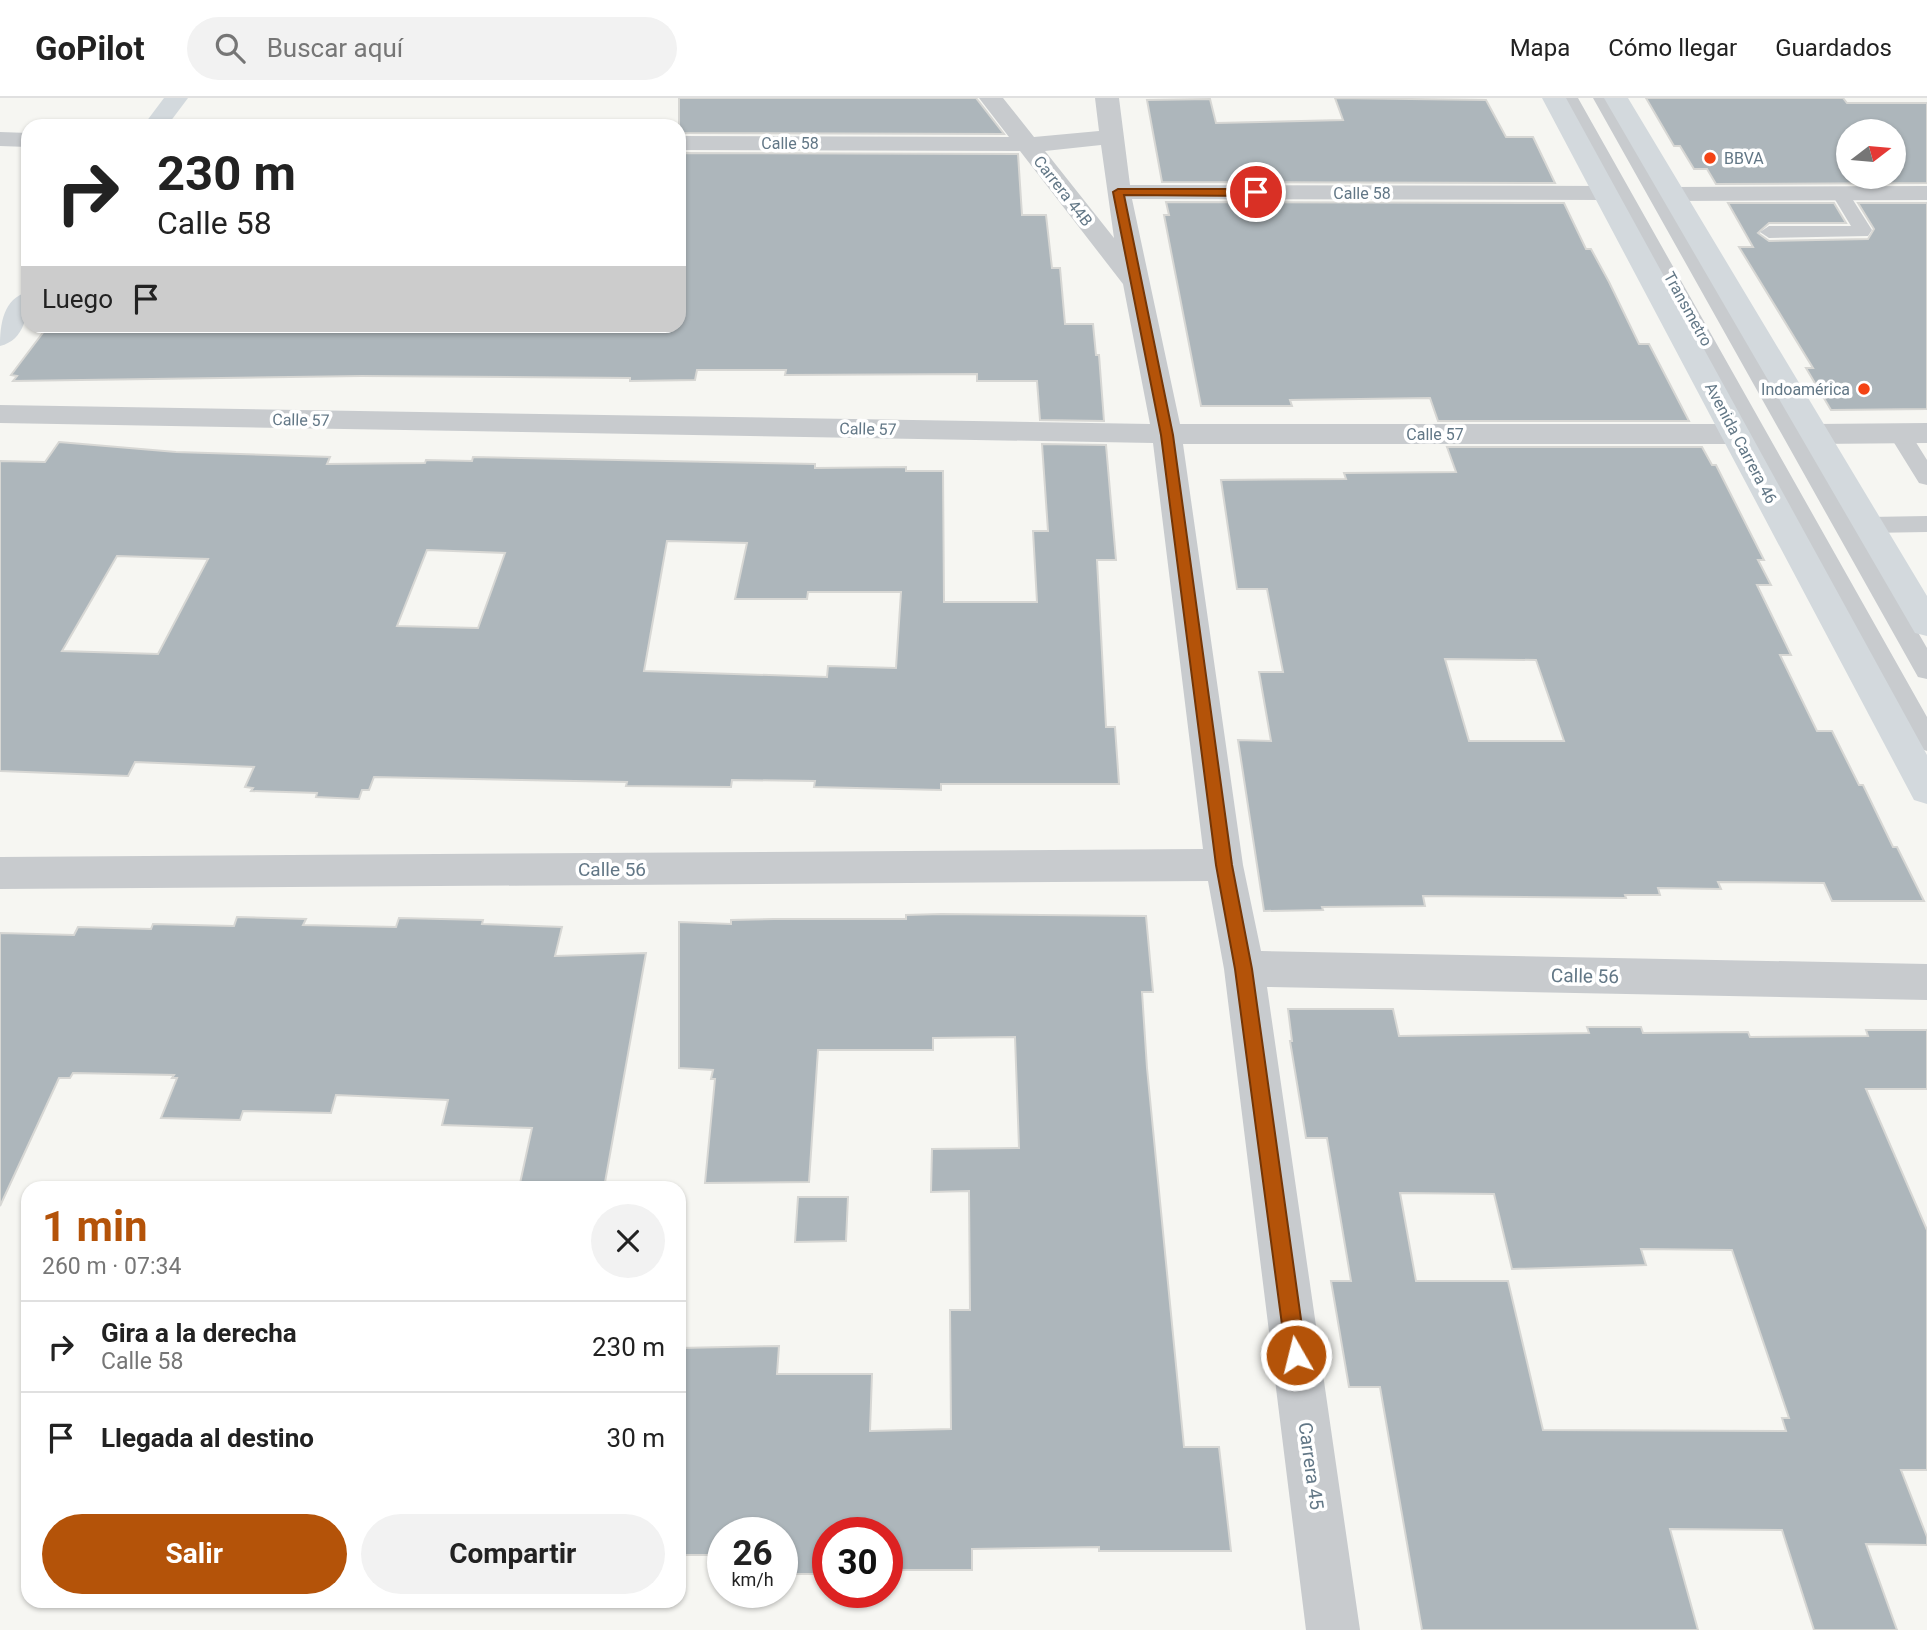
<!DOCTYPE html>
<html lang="es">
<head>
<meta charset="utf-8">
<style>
	:root { --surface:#fff; --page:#f2f2f2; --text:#222; --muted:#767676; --line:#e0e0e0; --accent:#b45309 }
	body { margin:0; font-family:Roboto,sans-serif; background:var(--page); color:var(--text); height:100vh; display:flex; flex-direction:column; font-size:26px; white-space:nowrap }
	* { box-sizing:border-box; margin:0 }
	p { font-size:23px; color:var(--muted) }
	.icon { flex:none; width:38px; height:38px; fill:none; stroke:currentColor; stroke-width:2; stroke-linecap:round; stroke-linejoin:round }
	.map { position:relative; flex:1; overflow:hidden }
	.details { position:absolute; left:21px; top:1083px; width:665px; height:427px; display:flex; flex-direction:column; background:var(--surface); border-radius:21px; box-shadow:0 2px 5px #0004 }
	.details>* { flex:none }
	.hud { position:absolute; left:21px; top:21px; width:665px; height:214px; border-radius:21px; box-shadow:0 2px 5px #0004; background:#fff; color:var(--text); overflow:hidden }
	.needle { width:46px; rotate:74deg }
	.buttons { position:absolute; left:1836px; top:21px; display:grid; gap:14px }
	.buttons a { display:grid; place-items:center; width:70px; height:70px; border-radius:50%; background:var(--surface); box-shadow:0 2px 5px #0004; font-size:35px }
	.speed { position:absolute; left:707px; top:1419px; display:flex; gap:14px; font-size:35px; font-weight:700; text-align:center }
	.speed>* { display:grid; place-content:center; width:91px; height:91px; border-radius:50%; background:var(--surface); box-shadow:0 2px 5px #0004; line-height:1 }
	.speed small { font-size:18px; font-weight:400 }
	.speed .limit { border:10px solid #d22; background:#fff; color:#111 }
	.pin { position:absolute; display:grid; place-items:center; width:60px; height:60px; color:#fff; margin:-30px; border:4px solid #fff; border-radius:50%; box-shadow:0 2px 7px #0007 }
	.me { position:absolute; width:77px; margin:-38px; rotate:352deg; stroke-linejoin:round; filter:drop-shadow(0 0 5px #0008) }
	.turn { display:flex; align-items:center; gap:24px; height:147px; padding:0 21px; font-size:32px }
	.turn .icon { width:91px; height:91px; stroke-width:2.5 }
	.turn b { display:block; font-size:49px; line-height:60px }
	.then { display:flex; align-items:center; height:66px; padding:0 21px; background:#0003; gap:14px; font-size:26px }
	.round { display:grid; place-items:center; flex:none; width:74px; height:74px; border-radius:37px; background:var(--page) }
	.overview { display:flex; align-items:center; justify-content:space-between; height:119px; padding:0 21px }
	h1 { font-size:42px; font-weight:700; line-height:52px; color:var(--accent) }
	.action { display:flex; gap:14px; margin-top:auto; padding:14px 21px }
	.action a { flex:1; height:80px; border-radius:42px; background:var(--accent); color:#fff; font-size:28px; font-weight:700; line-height:80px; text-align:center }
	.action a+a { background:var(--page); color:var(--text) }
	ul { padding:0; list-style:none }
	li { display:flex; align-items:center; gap:21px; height:91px; padding:0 21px; border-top:2px solid var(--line) }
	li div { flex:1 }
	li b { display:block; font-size:26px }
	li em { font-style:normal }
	header { display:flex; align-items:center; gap:42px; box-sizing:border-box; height:98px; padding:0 35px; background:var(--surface); border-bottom:2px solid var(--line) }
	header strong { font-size:33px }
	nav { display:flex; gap:38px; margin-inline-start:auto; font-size:24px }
	.search { width:490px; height:63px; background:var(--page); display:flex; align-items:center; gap:18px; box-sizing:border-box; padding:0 24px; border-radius:38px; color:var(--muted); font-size:26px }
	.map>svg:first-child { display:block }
	.building { fill:#adb6bb; stroke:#d7d7d4; stroke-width:2; fill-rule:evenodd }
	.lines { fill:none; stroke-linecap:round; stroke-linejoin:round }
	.lane { fill:#c8cbce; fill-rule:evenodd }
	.street { fill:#c8cbce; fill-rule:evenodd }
	.secondary { fill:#d3d9dd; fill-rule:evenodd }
	.primary { fill:#d3d9dd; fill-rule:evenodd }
	.route { fill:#b45309; stroke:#753606; stroke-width:2 }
	.poi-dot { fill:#f44314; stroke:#fff; stroke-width:2.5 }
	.labels { text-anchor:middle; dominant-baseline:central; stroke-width:7; stroke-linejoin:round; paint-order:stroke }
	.far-street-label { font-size:16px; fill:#627786; stroke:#fff }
	.far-poi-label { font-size:16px; fill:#627786; stroke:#fff; text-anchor:start }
	.street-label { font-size:19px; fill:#627786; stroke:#fff }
</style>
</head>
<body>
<header>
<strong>GoPilot</strong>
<div class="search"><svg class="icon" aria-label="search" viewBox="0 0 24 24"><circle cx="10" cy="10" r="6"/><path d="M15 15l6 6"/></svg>Buscar aquí</div>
<nav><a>Mapa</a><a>Cómo llegar</a><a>Guardados</a></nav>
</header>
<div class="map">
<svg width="1927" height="1532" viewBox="0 0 1927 1532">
	<rect width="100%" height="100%" fill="#f6f6f2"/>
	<path class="building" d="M679,0H976L1004,36L679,35Z
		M1335,0L1486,2L1506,39H1533L1555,85L1162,84L1147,2L1210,1L1216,25L1343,22Z
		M1646,0H1843L1847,5H1927V85L1716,86L1707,71H1694L1680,48H1674ZM1848,33H1894V79H1848Z
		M679,55L1018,56L1022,117H1046L1052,170H1060L1065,226H1093L1096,257H1099L1104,323L1040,322L1037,283H977V276L785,277L786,272H697L695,282L630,283V280L362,278L13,283L17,278L11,277L48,228H679Z
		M1166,104L1564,105L1586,151H1591L1609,184L1639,246H1649L1689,323H1438L1430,300L1290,302L1292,308H1201L1164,117H1169Z
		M1728,105H1834L1846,125H1769L1758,135L1769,143L1868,141L1874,131L1858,105H1927V311L1831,312L1806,270H1813L1739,149H1753Z
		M59,344L176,354L330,359L327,366L425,365L426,362L472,363L473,359L815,366V370L906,369V373H943L944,504H1037L1033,433H1048L1042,346L1106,347L1116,462H1097L1106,629H1115L1119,686H941V692L814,689L815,683L732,682L731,689L626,688L627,684L374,679L369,692H362L359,701L316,699L317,695L251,693L253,690L245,689L254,669L135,664L128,678L0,673V363L45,364ZM667,443L747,445L735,501H807L808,494H901L896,570L828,568L827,579L644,573ZM427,452L505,455L478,530L397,528ZM117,458L208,461L158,556L62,553Z
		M1447,349H1702L1712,367H1716L1764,462H1758L1771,487H1757L1791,557H1780L1817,633H1832L1859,687H1863L1893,749H1897L1924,803H1832L1824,785L1718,784L1721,791L1658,790L1660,797H1625L1626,800L1423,798L1425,808L1322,809L1323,812L1264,813L1238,642L1271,643L1259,574H1283L1267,491H1237L1221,382L1346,381L1344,375L1456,374ZM1445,561L1536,562L1564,643H1469Z
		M941,816L1146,818L1153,894H1142L1147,970L1184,1349H1219L1231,1453H1099V1449L972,1451V1472H887V1435H828V1476H782V1435H723V1457H679V1250L779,1248L777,1276H872L870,1333L951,1331L950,1212H970L969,1093L931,1094L932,1051L1019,1050L1015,939L933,940V952H818L809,1084L705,1085L715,981H711L713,972L679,970V824L731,826V822L774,821H906V817Z
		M237,819L306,821L303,827L396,829L399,820L483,822L482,826L562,829L555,858L646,855L604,1090H519L532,1030L442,1027L448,1002L336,997L331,1015L243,1013L240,1022L161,1020L177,980H172L174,977L73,975L70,980H59L0,1108V835L74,837L78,829L151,831L153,826L234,828Z
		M1288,911H1393L1399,938L1589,935L1587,929H1641L1643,935L1748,934L1750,939L1868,938L1866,932H1927V991H1866L1927,1132V1372H1901L1927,1439V1447L1866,1446L1897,1532H1814L1782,1432L1670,1431L1698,1532H1422L1380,1289H1349L1331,1183H1351L1327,1040H1306L1290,943H1292ZM1400,1095L1494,1096L1512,1171L1646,1167L1641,1151L1732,1152L1789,1320H1782L1786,1333L1543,1332L1508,1183H1416Z
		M798,1099H848L846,1143L795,1144Z"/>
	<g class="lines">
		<path class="lane" d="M1562,0H1578L1927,619V653L1918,650Z
			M1593,0H1609L1927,550V581L1918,579Z
			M1840,90L1846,91L1872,132L1868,138L1769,140L1760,134L1769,128H1851L1831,95Z
			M1899,328L1907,330L1927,362V387L1919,385L1888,335L1891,330Z
			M1927,418V434L1869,435L1861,433L1857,427L1861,421L1869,419Z"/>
		<path class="street" d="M979,0H1003L1034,39L1099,33L1095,0H1119L1130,87L1606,88L1615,90L1618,95L1615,100L1606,102L1132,101L1180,326H1736L1747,329L1751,336L1747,343L1736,346H1183L1243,767L1261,853L1927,866V902L1267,889L1360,1532H1306L1224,871L1208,783L0,791V759L1203,751L1153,345L0,325V307L1150,326L1123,186L1020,53L679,52V38L1009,39ZM1101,47L1114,140L1045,53Z
			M0,34L28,35V49L0,48Z
			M1927,88V102L1674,103L1665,101L1662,96L1665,91L1674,89Z
			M1927,325V345L1815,346L1804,343L1800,336L1804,329L1815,326Z"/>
		<path class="secondary" d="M164,0H188L167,28H143Z
			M28,194C28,216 25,242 0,248C0,227 3,200 28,194Z"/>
		<path class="primary" d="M1542,0H1566L1927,657V706L1914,702Z
			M1604,0H1628L1927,498V538L1915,535Z"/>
	</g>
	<path class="route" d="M1118,91H1256L1261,94L1256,98L1124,97L1173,337L1232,767L1252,871L1306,1257L1303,1264L1296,1267L1289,1264L1286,1257L1235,871L1216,767L1161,337L1113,94Z"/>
	<g class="poi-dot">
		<circle cx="1710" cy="60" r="7"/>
		<circle cx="1864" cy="291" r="7"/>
	</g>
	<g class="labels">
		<g class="far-street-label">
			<text x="790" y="45">Calle 58</text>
			<text transform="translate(1063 93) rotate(52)">Carrera 44B</text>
			<text x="1362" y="95">Calle 58</text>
			<text transform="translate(1688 211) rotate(61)">Transmetro</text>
			<text transform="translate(301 322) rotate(1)">Calle 57</text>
			<text transform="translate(868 331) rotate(1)">Calle 57</text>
			<text x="1435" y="336">Calle 57</text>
			<text transform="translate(1741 345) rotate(62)">Avenida Carrera 46</text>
		</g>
		<g class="far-poi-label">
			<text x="1724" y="60">BBVA</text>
			<text x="1850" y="291" text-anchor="end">Indoamérica</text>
		</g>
		<g class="street-label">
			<text x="612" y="771">Calle 56</text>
			<text transform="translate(1585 878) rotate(1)">Calle 56</text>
			<text transform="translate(1311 1368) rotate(82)">Carrera 45</text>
		</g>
	</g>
</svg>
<div class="buttons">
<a><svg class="needle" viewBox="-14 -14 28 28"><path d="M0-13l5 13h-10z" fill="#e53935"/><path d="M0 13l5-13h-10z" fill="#767676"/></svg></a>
</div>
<div class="speed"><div>26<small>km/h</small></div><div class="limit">30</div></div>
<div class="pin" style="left:1256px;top:94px;background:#d93025"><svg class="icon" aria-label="arrive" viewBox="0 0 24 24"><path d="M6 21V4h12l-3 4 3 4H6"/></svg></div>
<svg class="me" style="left:1296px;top:1257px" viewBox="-20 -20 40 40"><circle r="17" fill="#b45309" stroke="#fff" stroke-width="3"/><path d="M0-11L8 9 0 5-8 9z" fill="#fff"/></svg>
<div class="hud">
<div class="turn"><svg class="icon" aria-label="right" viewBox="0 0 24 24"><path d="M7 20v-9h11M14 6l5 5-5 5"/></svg><div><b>230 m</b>Calle 58</div></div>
<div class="then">Luego<svg class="icon" aria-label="arrive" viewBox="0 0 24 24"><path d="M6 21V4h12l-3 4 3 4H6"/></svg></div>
</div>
<section class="details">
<div class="overview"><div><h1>1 min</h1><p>260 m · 07:34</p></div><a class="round"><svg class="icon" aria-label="close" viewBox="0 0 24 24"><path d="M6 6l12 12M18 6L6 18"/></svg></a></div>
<ul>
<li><svg class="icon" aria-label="right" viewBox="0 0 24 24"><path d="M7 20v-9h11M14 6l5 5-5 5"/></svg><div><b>Gira a la derecha</b><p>Calle 58</p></div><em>230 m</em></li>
<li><svg class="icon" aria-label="arrive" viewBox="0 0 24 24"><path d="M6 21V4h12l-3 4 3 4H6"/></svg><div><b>Llegada al destino</b></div><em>30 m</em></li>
</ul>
<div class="action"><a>Salir</a><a>Compartir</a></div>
</section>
</div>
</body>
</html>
